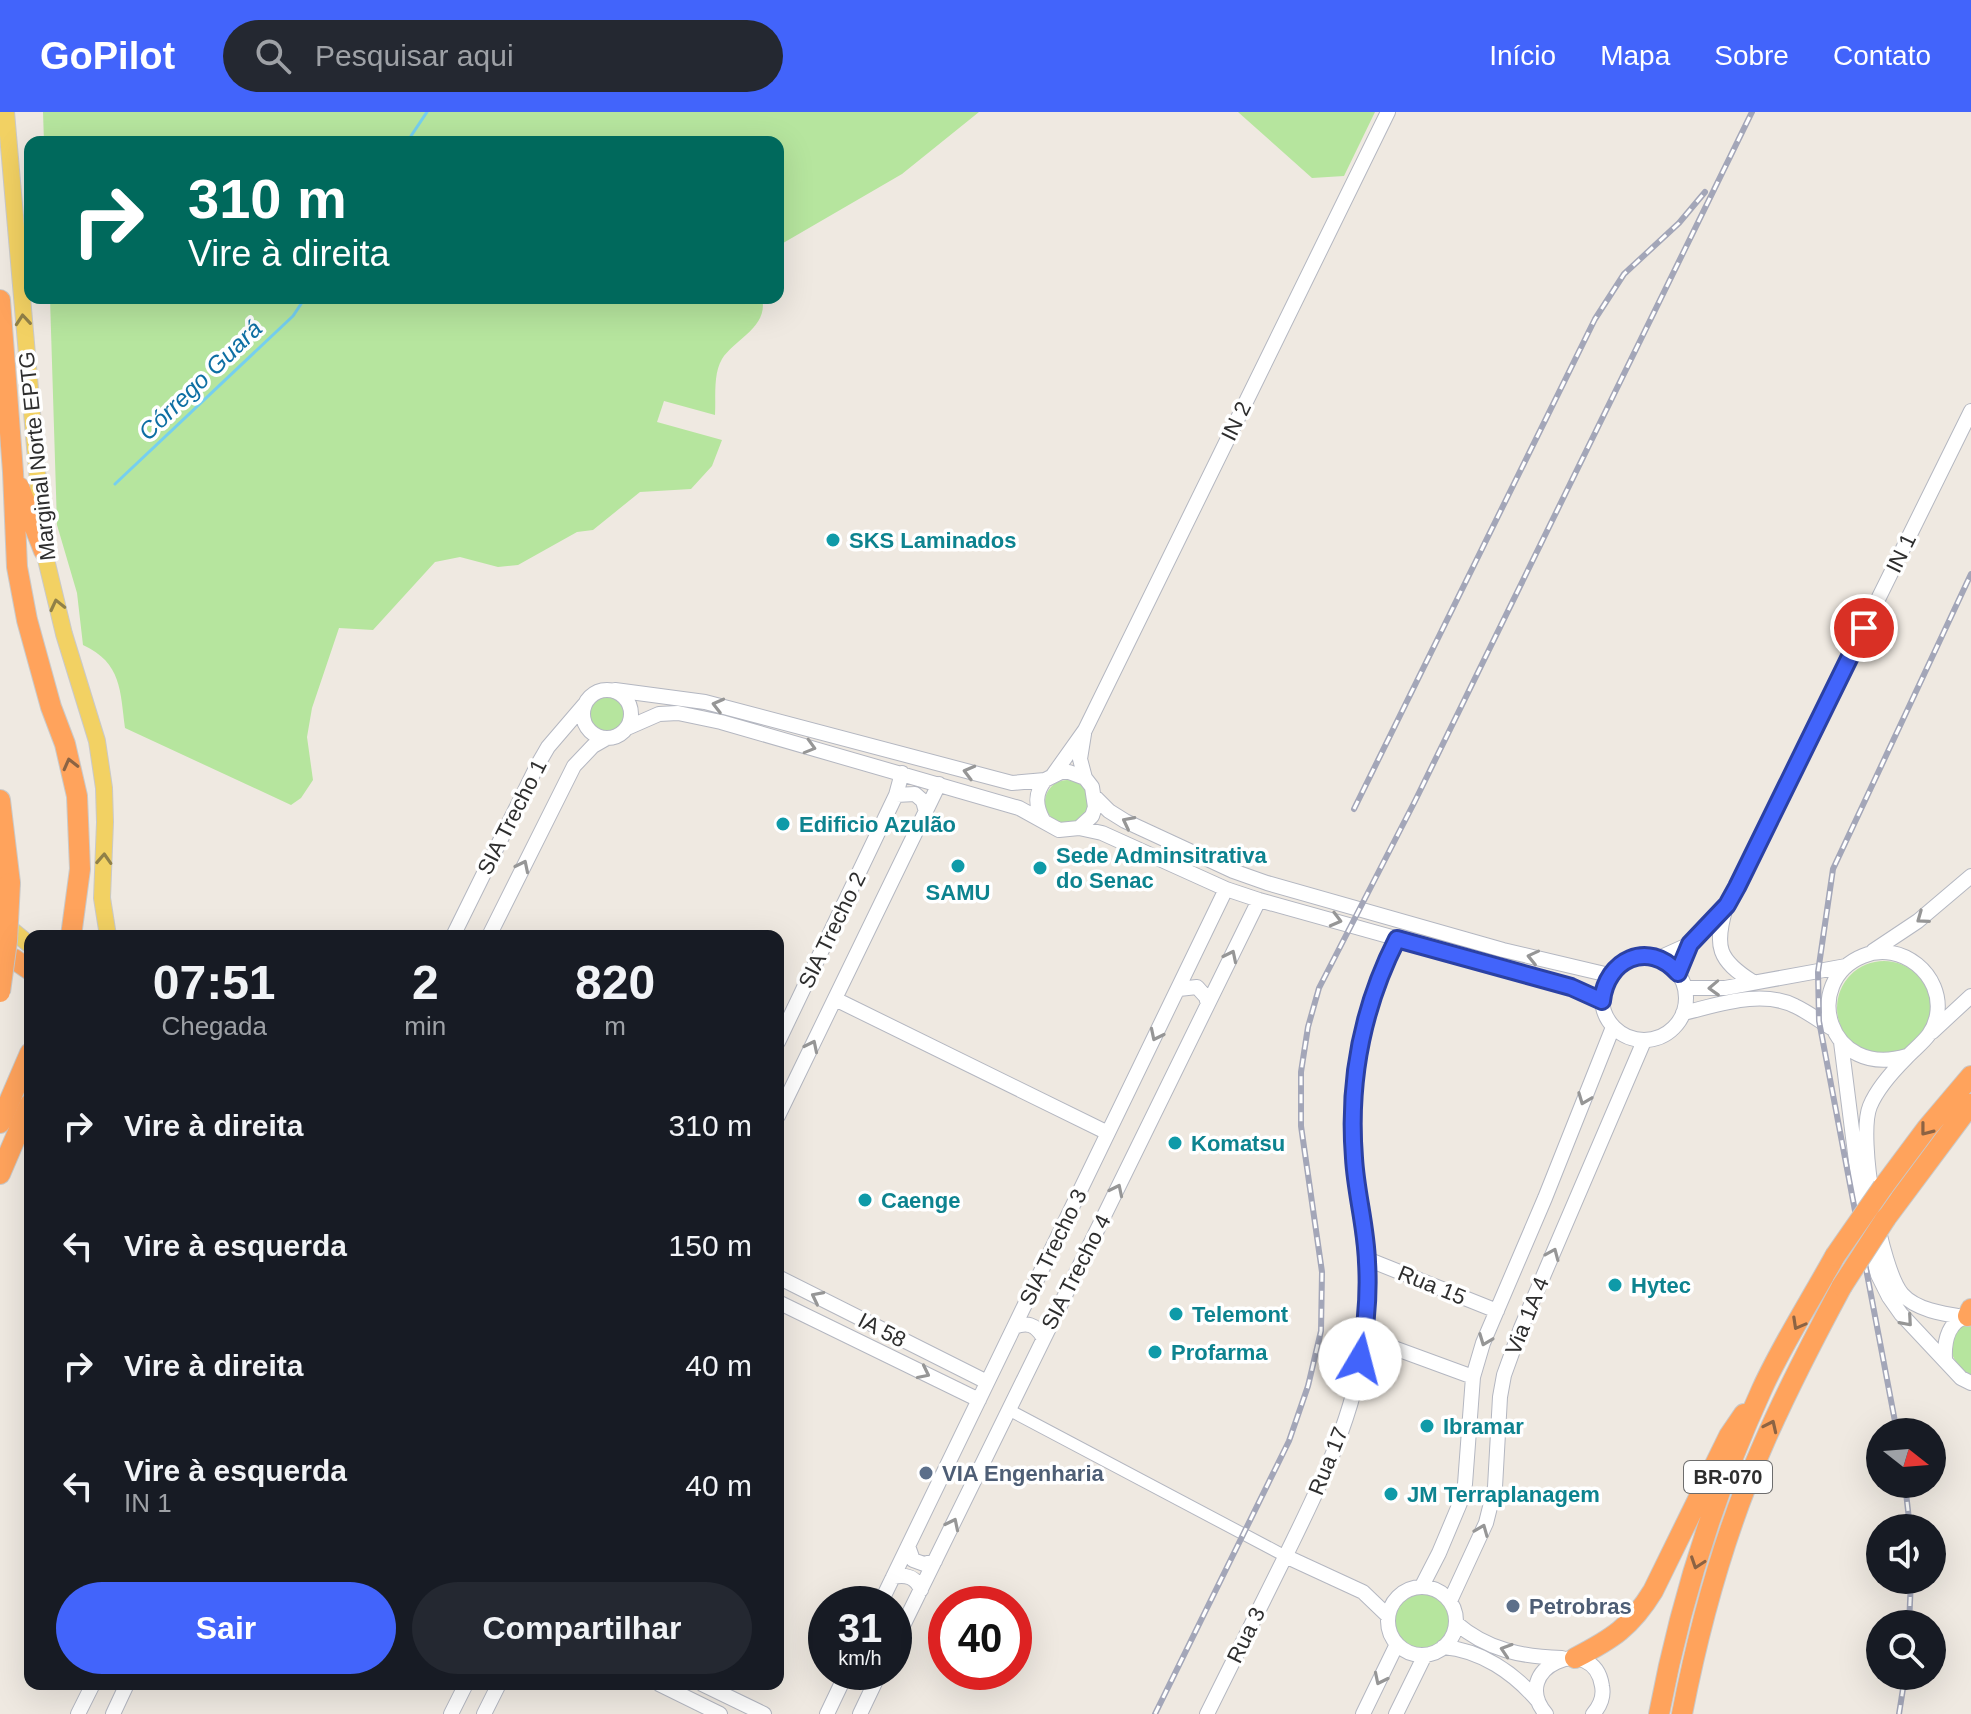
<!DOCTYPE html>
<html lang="pt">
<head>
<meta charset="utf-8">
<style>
	:root { --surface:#171b24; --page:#242831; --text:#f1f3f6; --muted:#9ea1a6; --accent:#4264fb }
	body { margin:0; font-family:Helvetica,sans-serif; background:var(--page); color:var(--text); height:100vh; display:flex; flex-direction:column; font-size:30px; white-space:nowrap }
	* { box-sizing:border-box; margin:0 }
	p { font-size:26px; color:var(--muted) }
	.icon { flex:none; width:44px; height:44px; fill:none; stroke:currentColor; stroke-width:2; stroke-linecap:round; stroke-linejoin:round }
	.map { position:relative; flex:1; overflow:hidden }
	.drawer { position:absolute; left:24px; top:818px; width:760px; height:760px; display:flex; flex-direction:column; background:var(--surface); border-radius:16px; box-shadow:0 8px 32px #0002 }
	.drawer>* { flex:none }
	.top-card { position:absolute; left:24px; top:24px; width:760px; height:168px; border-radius:16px; box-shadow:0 8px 32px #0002; background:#00695c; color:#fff; overflow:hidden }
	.needle { width:52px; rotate:107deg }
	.tools { position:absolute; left:1866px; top:1306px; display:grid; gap:16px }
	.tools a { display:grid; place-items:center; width:80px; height:80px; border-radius:50%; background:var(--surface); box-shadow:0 8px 32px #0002; font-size:40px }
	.speed { position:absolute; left:808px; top:1474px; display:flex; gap:16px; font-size:40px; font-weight:700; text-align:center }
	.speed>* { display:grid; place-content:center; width:104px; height:104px; border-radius:50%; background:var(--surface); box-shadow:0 8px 32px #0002; line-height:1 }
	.speed small { font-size:20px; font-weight:400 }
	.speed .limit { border:12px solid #d22; background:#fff; color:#111 }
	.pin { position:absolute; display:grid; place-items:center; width:68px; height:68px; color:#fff; margin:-34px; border:4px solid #fff; border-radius:50%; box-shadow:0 2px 8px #0007 }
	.me { position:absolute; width:88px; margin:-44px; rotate:8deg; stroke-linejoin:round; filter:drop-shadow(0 0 6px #0008) }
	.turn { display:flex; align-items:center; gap:28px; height:168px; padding:0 32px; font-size:36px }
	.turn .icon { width:104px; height:104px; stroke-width:2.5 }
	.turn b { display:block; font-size:56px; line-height:68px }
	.eta { display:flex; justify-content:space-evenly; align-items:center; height:136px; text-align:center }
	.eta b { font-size:48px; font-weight:700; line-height:56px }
	.cta { display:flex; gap:16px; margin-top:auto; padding:16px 32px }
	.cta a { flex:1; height:92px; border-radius:48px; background:var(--accent); color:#fff; font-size:32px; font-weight:700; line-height:92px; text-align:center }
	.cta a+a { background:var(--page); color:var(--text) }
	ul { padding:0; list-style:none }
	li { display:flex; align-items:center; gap:24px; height:120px; padding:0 32px }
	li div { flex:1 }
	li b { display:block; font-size:30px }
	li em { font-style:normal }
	header { display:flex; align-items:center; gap:48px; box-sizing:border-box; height:112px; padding:0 40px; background:var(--accent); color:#fff }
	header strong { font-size:38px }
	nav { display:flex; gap:44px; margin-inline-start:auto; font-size:28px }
	.search { width:560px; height:72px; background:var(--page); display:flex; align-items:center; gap:20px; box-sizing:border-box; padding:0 28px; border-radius:44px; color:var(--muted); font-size:30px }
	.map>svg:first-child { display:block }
	.grass { fill:#b6e59e }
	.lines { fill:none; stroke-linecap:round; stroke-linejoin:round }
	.stream { stroke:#75cff0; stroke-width:3 }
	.street-casing { stroke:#b4b7c1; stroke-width:13 }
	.secondary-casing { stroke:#b4b7c1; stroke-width:16 }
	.primary-casing { stroke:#c9c9c9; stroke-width:18 }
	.highway-casing { stroke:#c9c9c9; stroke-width:22 }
	.street { stroke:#fff; stroke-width:11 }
	.secondary { stroke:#fff; stroke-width:14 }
	.primary { stroke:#f2d163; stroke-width:16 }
	.highway { stroke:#ffa35c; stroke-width:20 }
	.rail-casing { stroke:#a3a6b8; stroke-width:6 }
	.rail { stroke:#fff; stroke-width:3; stroke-dasharray:9; stroke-linecap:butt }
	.highway-bridge-casing { stroke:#c9c9c9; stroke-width:22; stroke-linecap:butt }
	.highway-bridge { stroke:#ffa35c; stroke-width:20 }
	.oneway { stroke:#908048 }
	.oneway2 { stroke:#969696 }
	.oneway3 { stroke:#8c6343 }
	.route-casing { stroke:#2b41a3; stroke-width:20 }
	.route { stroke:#4264fb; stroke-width:14 }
	.culture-dot { fill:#0f9aa8; stroke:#fff; stroke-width:3 }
	.service-dot { fill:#5c6f8a; stroke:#fff; stroke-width:3 }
	.labels { text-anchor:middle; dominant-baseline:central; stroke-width:7; stroke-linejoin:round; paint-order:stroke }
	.shield { fill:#fff; stroke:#6d6d6d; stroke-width:2 }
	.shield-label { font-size:20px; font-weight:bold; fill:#2e2e2e }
	.street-label { font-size:22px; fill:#2e2e2e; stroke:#fff }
	.culture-label { font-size:22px; font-weight:bold; fill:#0d838f; stroke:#fff; text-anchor:start }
	.service-label { font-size:22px; font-weight:bold; fill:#4e5e75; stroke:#fff; text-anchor:start }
	.water-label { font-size:24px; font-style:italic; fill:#0d6fa3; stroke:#fff }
</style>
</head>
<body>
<header>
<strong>GoPilot</strong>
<div class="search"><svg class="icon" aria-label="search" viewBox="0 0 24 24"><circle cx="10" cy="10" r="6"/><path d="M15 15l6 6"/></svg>Pesquisar aqui</div>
<nav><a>Início</a><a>Mapa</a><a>Sobre</a><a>Contato</a></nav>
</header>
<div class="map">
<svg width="1971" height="1602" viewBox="0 0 1971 1602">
	<rect width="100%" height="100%" fill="#efe9e1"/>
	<path class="grass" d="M43,0H979L902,62L778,134V30H44Z
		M1238,0H1375L1344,64L1312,66Z
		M50,186H762C769,215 735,227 722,247C713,262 716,285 715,303L664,289L657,310L722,328L712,354L691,377L640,380L593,418L577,420L518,453L498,455L460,445L435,450L373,518L339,516L312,596L307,625L313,668L301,686L291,693L125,616C120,579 122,551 83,533L77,481L57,413Z
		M589 601a18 18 0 1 1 36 0a18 18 0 1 1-36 0Z
		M1045 690a22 22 0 1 1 44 0a22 22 0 1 1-44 0Z
		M1837 896a47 47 0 1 1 94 0a47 47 0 1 1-94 0Z
		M1971,1208V1265C1947,1246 1941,1226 1971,1208Z
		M1392 1509a30 30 0 1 1 60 0a30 30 0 1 1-60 0Z"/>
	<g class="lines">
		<path class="stream" d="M407,30L427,0
			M115,372L293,204L305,186"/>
		<g class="street-casing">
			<path id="street" d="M1009,1298L1285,1444"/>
		</g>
		<g class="secondary-casing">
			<path id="secondary" d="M583 602a24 24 0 1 1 48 0a24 24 0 1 1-48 0Z
				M615,578L705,590L1012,671L1045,668L1061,660H1069L1085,666L1092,675L1095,695L1092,704L1079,716
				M627,616L659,602L678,601L721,610L1019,696L1059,718L1079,716L1102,721L1226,777L1259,788L1571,875L1602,889
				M1084,622L1080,647L1085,666
				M1053,663L1085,618L1388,0
				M896,683L915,682L923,689L926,700
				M1096,686L1109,699L1125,709L1233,759L1267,771L1503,838L1609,863
				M1043,708C1035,693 1035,681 1045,668
				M1726,795C1714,835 1718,848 1753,870
				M453,824L537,654L548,635L584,593
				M489,824L574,654L593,634L607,626
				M1873,839L1918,809L1971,764
				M1602 886a42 42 0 1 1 84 0a42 42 0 1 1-84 0Z
				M1659,846L1690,832L1727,793L1971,299
				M1685,876H1725L1846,854
				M1179,877L1197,875L1206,885L1208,892
				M835,887L1108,1021
				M1683,901C1718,893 1761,877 1795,894C1808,900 1821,910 1833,917
				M1932,920L1971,884
				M778,930L896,683L902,661
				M1841,930L1863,1105
				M1907,944C1827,968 1801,869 1863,844C1901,828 1944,863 1937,903C1933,925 1919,932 1906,946C1893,959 1877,977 1870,994C1857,1025 1881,1158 1902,1182C1916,1198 1944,1202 1964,1205
				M778,1004L939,672
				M1868,1129L1878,1163L1889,1185L1901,1202L1961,1266L1971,1271
				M1367,1147L1497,1199
				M778,1165L987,1270
				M778,1190L979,1288
				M1014,1215C1027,1210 1035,1212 1043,1225
				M1364,1225L1473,1265
				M1945,1247C1944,1228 1949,1207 1970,1204
				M908,1434L913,1448L924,1452L935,1449
				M1285,1444L1363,1480L1388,1504
				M893,1465C906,1462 916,1465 921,1478
				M1422,1474L1439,1441L1460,1391L1465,1372L1473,1265L1483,1231L1545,1086L1613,915
				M1388 1509a34 34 0 1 1 68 0a34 34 0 1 1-68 0Z
				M1450,1489L1486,1411L1495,1375L1500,1285L1504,1263L1521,1216L1644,929
				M880,1492L1226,777
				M1456,1511C1487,1538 1523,1545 1562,1546
				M894,1532L1259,788
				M1443,1535C1481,1538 1514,1561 1538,1589
				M659,1572L720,1602
				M702,1572L764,1602
				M78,1602L93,1572
				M113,1602L127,1572
				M451,1602L466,1572
				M484,1602L499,1572
				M827,1602L847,1560
				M860,1602L880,1560
				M1207,1602C1233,1550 1259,1497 1285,1445C1320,1374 1355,1304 1365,1224C1372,1164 1360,1109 1354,1049C1346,972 1362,896 1397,827
				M1363,1602L1397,1532
				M1396,1602L1425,1543
				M1546,1602C1507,1556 1594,1519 1602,1574C1604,1584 1600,1594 1593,1602"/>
		</g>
		<g class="primary-casing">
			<path id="primary" d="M6,0L44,439L64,522L97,629L104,676L105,710L102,786L108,824
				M1,809L30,833"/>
		</g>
		<g class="highway-casing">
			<path id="highway" d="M0,188L13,360L17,455L27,508L51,595L65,632L77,684L80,757L71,824
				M19,375L44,439
				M0,688L10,771
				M0,844L14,847L30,858
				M0,1011L30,941
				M0,1062L30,992
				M1883,1075L1927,1016L1971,964
				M1886,1106L1971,992
				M1968,1204L1971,1197
				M1575,1546C1612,1527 1631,1515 1653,1479L1729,1324L1744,1302
				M1659,1602C1680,1491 1715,1380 1762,1277C1783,1231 1811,1188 1835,1144
				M1682,1602C1700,1510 1725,1419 1763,1333C1787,1278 1814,1226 1842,1174"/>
		</g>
		<use href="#street" class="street"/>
		<use href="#secondary" class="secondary"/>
		<use href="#primary" class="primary"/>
		<use href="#highway" class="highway"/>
		<g class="rail-casing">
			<path id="rail" d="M1354,697L1595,207L1624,162L1679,111L1705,80
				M1897,1320L1819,909L1818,860L1833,757L1971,462
				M1905,1372L1910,1416
				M1909,1512L1911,1468
				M1155,1602L1289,1329L1308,1274L1321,1219L1322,1160L1301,1014V960L1308,915L1319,876L1415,689L1752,0
				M1899,1602L1905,1564"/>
		</g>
		<use href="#rail" class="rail"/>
		<g class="highway-bridge-casing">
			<path id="highway-bridge" d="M0,880L7,829L10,771
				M1835,1144L1883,1075
				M1842,1174L1886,1106"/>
		</g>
		<use href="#highway-bridge" class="highway-bridge"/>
	</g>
	<defs><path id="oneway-chevron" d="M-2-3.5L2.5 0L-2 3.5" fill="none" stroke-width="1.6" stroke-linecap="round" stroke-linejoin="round" transform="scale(2)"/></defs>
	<g class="oneway">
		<use href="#oneway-chevron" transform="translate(23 208) rotate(-95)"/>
		<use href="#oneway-chevron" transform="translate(57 493) rotate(-103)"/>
		<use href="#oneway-chevron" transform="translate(104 747) rotate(-87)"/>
	</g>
	<g class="oneway2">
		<use href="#oneway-chevron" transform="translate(718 593) rotate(-166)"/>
		<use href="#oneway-chevron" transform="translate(810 635) rotate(16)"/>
		<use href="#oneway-chevron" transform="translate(969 660) rotate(-165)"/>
		<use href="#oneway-chevron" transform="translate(1128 710) rotate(-153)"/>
		<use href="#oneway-chevron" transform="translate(523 754) rotate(-64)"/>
		<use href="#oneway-chevron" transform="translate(1922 806) rotate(144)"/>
		<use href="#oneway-chevron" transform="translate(1336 808) rotate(15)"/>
		<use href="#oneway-chevron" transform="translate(1231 844) rotate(-64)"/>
		<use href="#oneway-chevron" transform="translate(1533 845) rotate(-167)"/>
		<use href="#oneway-chevron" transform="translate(1714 876) rotate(178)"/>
		<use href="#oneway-chevron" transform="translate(1156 923) rotate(116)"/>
		<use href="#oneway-chevron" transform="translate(812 934) rotate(-64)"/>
		<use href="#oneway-chevron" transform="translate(1584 987) rotate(111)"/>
		<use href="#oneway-chevron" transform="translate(1117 1078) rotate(-64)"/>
		<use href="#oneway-chevron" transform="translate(1553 1142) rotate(-67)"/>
		<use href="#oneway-chevron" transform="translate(817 1185) rotate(-153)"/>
		<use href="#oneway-chevron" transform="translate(1907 1209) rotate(49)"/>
		<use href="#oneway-chevron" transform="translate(1485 1228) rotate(111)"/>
		<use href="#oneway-chevron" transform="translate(924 1261) rotate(26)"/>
		<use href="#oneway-chevron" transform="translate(953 1412) rotate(-64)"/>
		<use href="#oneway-chevron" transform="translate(1482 1418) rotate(-68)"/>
		<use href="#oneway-chevron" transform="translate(1506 1538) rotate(-162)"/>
		<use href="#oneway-chevron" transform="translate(1380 1567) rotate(116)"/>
	</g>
	<g class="oneway3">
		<use href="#oneway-chevron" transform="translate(70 652) rotate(-104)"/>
		<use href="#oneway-chevron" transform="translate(1926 1018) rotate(128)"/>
		<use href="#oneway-chevron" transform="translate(1798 1212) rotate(119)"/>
		<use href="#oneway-chevron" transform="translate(1771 1314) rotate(-65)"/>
		<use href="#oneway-chevron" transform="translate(1697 1451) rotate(109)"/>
	</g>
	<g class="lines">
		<g class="route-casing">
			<path id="route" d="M1360,1247C1366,1215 1369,1182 1367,1150C1366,1115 1356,1081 1354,1046C1348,969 1362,896 1397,827L1571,875L1602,889C1606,848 1648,827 1678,861L1690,832L1727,793L1737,775L1864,516"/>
		</g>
		<use href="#route" class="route"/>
	</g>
	<g class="culture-dot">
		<circle cx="833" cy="428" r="8"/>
		<circle cx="783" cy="712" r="8"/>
		<circle cx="958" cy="754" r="8"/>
		<circle cx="1040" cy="756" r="8"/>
		<circle cx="1175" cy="1031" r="8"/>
		<circle cx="865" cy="1088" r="8"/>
		<circle cx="1615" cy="1173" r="8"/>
		<circle cx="1176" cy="1202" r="8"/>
		<circle cx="1155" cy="1240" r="8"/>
		<circle cx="1427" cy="1314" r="8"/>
		<circle cx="1391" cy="1382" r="8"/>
	</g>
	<g class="service-dot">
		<circle cx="926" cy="1361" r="8"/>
		<circle cx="1513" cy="1494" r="8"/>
	</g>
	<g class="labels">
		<rect class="shield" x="1684" y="1349" width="88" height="32" rx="6"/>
		<g class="shield-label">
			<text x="1728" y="1365">BR-070</text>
		</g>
		<g class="street-label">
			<text transform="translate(1236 309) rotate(-64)">IN 2</text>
			<text transform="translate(37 344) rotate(-96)">Marginal Norte EPTG</text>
			<text transform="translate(1901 441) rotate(-64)">IN 1</text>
			<text transform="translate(512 705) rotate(-63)">SIA Trecho 1</text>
			<text transform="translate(832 818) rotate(-64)">SIA Trecho 2</text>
			<text transform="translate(1053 1135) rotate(-64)">SIA Trecho 3</text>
			<text transform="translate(1076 1160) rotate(-63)">SIA Trecho 4</text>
			<text transform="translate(1432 1173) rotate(22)">Rua 15</text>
			<text transform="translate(1527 1204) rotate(-68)">Via 1A 4</text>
			<text transform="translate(882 1218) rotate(27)">IA 58</text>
			<text transform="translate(1328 1349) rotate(-68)">Rua 17</text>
			<text transform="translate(1246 1523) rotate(-64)">Rua 3</text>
		</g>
		<g class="culture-label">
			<text x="849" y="428">SKS Laminados</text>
			<text x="799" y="712">Edificio Azulão</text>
			<text x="1056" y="743">Sede Adminsitrativa<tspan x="1056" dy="25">do Senac</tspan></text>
			<text x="958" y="780" text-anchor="middle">SAMU</text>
			<text x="1191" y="1031">Komatsu</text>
			<text x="881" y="1088">Caenge</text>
			<text x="1631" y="1173">Hytec</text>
			<text x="1192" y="1202">Telemont</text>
			<text x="1171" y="1240">Profarma</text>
			<text x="1443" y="1314">Ibramar</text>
			<text x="1407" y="1382">JM Terraplanagem</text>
		</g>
		<g class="service-label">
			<text x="942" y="1361">VIA Engenharia</text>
			<text x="1529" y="1494">Petrobras</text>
		</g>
		<g class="water-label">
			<text transform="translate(200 268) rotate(-44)">Córrego Guará</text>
		</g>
	</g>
</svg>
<div class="tools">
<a><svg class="needle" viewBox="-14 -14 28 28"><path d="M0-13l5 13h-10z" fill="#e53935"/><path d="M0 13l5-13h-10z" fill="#9ea1a6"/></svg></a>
<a><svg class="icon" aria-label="sound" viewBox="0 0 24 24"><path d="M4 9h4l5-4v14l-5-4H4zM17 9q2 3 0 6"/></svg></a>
<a><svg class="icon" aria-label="search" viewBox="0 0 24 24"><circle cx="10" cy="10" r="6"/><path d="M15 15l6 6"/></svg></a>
</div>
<div class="speed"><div>31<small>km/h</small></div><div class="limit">40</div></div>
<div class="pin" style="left:1864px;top:516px;background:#d93025"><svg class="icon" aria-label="arrive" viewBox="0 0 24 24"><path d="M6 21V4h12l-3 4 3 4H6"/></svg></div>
<svg class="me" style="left:1360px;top:1247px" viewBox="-20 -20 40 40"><circle r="19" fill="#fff"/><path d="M0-13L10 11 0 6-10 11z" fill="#4264fb"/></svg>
<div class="top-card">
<div class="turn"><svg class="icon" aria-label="right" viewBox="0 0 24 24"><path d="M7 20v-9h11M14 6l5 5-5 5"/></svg><div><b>310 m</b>Vire à direita</div></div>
</div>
<section class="drawer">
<div class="eta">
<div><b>07:51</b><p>Chegada</p></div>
<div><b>2</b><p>min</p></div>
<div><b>820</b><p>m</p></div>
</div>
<ul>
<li><svg class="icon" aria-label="right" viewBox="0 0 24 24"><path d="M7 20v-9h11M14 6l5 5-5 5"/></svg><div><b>Vire à direita</b></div><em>310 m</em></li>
<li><svg class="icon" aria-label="left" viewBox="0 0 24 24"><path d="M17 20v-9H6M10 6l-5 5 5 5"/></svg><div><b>Vire à esquerda</b></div><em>150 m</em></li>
<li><svg class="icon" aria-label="right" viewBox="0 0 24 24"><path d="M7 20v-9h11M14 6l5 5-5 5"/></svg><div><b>Vire à direita</b></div><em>40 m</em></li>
<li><svg class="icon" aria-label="left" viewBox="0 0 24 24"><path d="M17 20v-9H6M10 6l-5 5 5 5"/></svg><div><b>Vire à esquerda</b><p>IN 1</p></div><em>40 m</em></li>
</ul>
<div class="cta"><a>Sair</a><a>Compartilhar</a></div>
</section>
</div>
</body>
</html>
